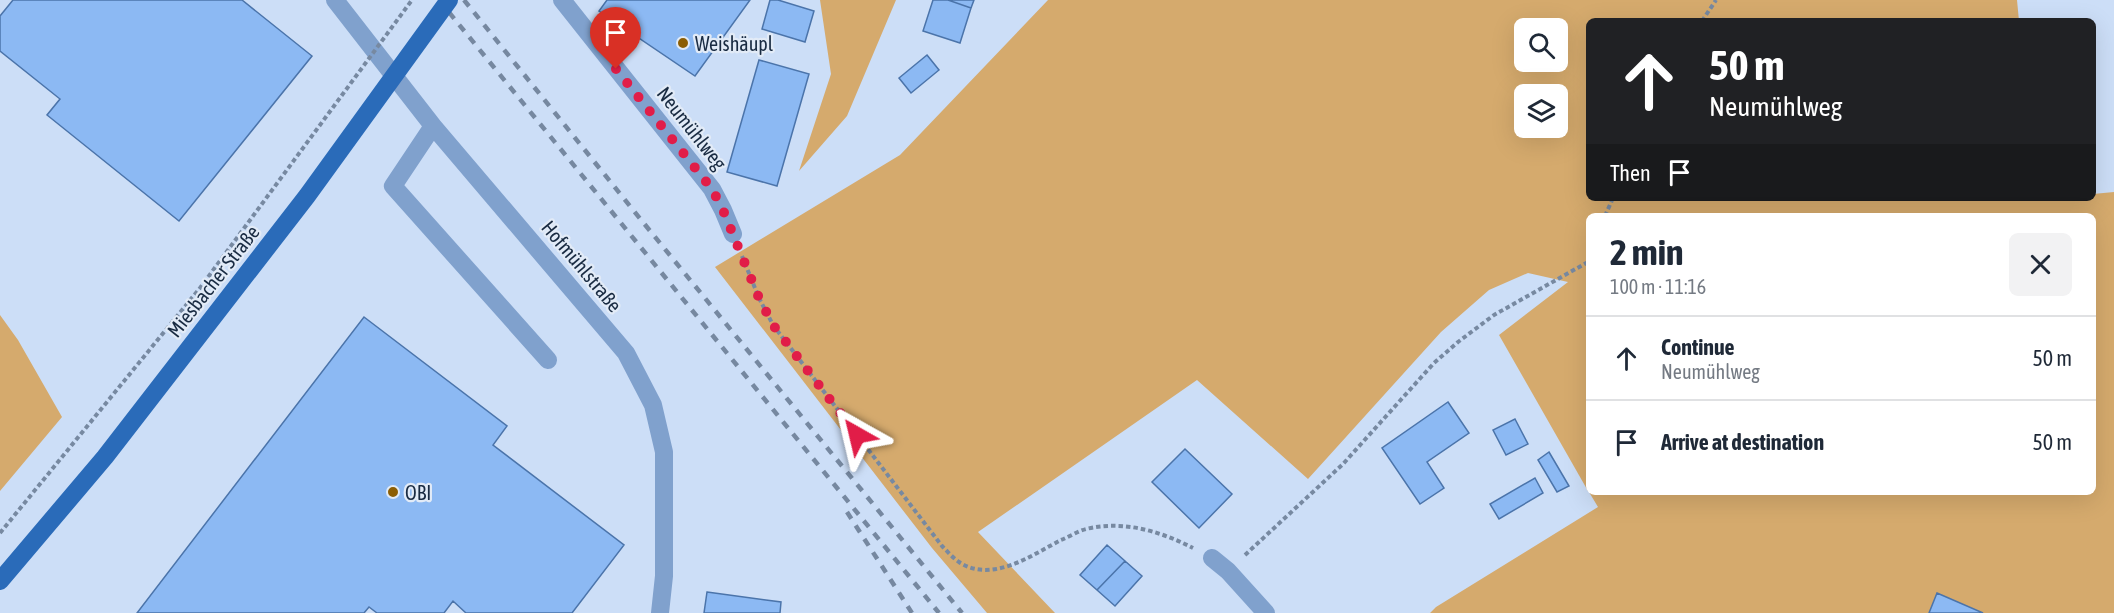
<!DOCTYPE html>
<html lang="en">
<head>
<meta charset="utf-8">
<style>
	:root { --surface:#fff; --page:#f2f2f3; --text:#1f2937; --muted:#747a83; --line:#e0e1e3 }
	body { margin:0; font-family:"Asap Condensed",sans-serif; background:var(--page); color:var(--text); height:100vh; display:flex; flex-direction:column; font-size:22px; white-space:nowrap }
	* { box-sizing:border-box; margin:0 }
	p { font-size:20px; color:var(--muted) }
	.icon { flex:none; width:33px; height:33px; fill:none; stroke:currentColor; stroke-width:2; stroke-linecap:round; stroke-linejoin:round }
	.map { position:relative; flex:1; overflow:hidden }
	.sheet { position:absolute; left:1586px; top:213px; width:510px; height:282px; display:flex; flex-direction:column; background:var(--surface); border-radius:9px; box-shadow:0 6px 24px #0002 }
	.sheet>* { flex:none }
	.banner { position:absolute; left:1586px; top:18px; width:510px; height:183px; border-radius:9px; box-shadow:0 6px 24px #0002; background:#202124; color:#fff; overflow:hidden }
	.fabs { position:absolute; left:1514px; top:18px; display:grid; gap:12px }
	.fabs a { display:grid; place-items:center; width:54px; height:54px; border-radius:9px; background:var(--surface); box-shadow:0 6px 24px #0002; font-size:30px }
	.pin { position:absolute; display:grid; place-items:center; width:51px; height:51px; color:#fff; margin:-62px -26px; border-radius:50% 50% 50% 0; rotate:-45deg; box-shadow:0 0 6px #0007 }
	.pin .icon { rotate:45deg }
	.me { position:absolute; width:66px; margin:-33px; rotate:323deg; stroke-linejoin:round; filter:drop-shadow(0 0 4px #0008) }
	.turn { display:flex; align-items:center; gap:21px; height:126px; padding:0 24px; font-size:27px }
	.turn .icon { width:78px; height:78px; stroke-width:2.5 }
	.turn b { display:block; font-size:42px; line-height:51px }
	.then { display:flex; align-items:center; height:57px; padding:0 24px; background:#0003; gap:12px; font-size:22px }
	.round { display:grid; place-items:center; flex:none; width:63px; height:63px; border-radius:9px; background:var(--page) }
	.summary { display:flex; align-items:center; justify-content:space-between; height:102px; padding:0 24px }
	h1 { font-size:36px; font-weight:700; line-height:45px }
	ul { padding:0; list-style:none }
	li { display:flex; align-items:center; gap:18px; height:84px; padding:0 24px; border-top:2px solid var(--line) }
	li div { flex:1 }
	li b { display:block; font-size:22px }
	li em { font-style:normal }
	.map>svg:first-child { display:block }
	.green { fill:#d5aa6d; fill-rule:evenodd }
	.building { fill:#8cb9f3; stroke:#4b74aa; stroke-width:1.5 }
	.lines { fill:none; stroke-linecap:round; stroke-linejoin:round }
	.path { stroke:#7789a1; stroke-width:4; stroke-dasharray:4.5 3; stroke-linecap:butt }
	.minor { stroke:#80a1cd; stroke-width:18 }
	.rail { stroke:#7688a0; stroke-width:4.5; stroke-dasharray:8 8; stroke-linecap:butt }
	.path-bridge { stroke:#7789a1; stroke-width:4; stroke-dasharray:4.5 3; stroke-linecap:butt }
	.major-bridge { stroke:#2a6bb9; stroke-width:18 }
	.route { stroke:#e11d48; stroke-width:10; stroke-dasharray:0 18 }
	.poi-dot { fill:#8c5e04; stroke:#e2ebf7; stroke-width:2 }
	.labels { text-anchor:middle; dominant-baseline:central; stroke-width:4.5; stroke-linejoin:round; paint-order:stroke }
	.poi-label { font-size:20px; fill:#192b42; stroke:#e2ebf7; text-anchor:start }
	.street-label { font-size:20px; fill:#192b42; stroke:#e2ebf7 }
</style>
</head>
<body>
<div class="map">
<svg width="2114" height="613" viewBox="0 0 2114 613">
	<rect width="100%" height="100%" fill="#ccdef7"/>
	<path class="green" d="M820,0H896L847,116L799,171L831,74Z
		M1048,0H2017L2019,21H1588V198H2092L2093,194L2114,192V613H1430L1436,607L1598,507L1589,492H2092V216H1588V491L1499,335L1568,282L1528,273L1489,290L1441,332L1308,479L1197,380L978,532L1055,613H987L932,548L715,267L900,155ZM1524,28H1557V62H1524ZM1524,94H1557V128H1524Z
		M0,315L18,340L62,417L0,491Z"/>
	<path class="building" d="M13,0H242L312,56L179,221L47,115L60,99L0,51V16Z
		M607,0H750L695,76L599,11Z
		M770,0H778L814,11L805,42L762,29Z
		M933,0H948L971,8L960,43L923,31Z
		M948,0H974L971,8Z
		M927,55L939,70L911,93L899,78Z
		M759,60L809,74L777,186L727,172Z
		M364,317L507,426L493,445L624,545L572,613H466L453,601L444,613H377L369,607L364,613H137Z
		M1448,402L1469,433L1427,462L1444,488L1420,504L1382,448Z
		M1515,419L1528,444L1506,455L1493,430Z
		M1185,449L1232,494L1199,528L1152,482Z
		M1549,452L1569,486L1557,492L1538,460Z
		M1535,478L1543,493L1499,519L1490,504Z
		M1107,545L1125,561L1097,590L1080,575Z
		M1125,561L1142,576L1115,606L1097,590Z
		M707,592L781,602L780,613H704Z
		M1937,593L1983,613H1929Z"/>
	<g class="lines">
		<path class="path" d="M1702,21L1716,0
			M1605,216L1613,198
			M742,256L759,298L773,325L942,546C947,551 953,558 959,562C992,584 1032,555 1061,540C1069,537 1078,531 1086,529C1123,520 1160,531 1193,548
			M1245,555L1343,464L1434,363L1458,342L1494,315L1588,262"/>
		<path class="minor" d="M335,0L433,126L626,353L653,405L664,452V576L660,613
			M562,0L712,189L723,210L733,234
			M433,126L393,186L548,360
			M1212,558L1228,571L1266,613"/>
		<path class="rail" d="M439,0L939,613
			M464,0L642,221L962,613
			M847,512L912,613"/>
		<path class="path-bridge" d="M0,533L200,288L412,0"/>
		<path class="major-bridge" d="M0,581L105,457L307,196L449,0"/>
	</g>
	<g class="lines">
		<path class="route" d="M616,69L712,189L723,210L759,298L773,325L857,435"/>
	</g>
	<g class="poi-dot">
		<circle cx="683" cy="43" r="6"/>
		<circle cx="393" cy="492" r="6"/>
	</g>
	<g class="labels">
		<g class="poi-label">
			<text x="695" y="43">Weishäupl</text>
			<text x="405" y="492">OBI</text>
		</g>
		<g class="street-label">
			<text transform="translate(692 128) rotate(52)">Neumühlweg</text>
			<text transform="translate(582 266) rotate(50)">Hofmühlstraße</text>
			<text transform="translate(213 281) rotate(-52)">Miesbacher Straße</text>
		</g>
	</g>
</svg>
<div class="fabs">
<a><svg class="icon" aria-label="search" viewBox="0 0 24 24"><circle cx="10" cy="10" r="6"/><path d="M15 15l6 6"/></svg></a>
<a><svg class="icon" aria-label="layers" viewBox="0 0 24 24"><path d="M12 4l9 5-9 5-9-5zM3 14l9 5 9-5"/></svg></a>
</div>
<div class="pin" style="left:616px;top:69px;background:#d93025"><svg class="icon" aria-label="arrive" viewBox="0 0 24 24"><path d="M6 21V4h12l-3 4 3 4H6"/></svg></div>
<svg class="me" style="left:857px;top:435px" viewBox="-20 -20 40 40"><path d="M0-17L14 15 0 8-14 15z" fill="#e11d48" stroke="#fff" stroke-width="4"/></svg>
<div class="banner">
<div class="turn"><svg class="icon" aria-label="ahead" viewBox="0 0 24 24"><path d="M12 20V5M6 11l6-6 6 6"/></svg><div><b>50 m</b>Neumühlweg</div></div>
<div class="then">Then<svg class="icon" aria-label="arrive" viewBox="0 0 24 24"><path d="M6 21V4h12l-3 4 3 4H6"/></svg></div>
</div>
<section class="sheet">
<div class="summary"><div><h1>2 min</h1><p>100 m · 11:16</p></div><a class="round"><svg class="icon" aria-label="close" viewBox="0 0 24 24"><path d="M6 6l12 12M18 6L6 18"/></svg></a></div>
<ul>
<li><svg class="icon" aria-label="ahead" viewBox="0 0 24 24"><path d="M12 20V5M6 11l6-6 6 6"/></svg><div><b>Continue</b><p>Neumühlweg</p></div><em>50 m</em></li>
<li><svg class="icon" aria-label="arrive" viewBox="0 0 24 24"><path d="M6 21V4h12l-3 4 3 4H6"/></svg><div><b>Arrive at destination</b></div><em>50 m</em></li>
</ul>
</section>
</div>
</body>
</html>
